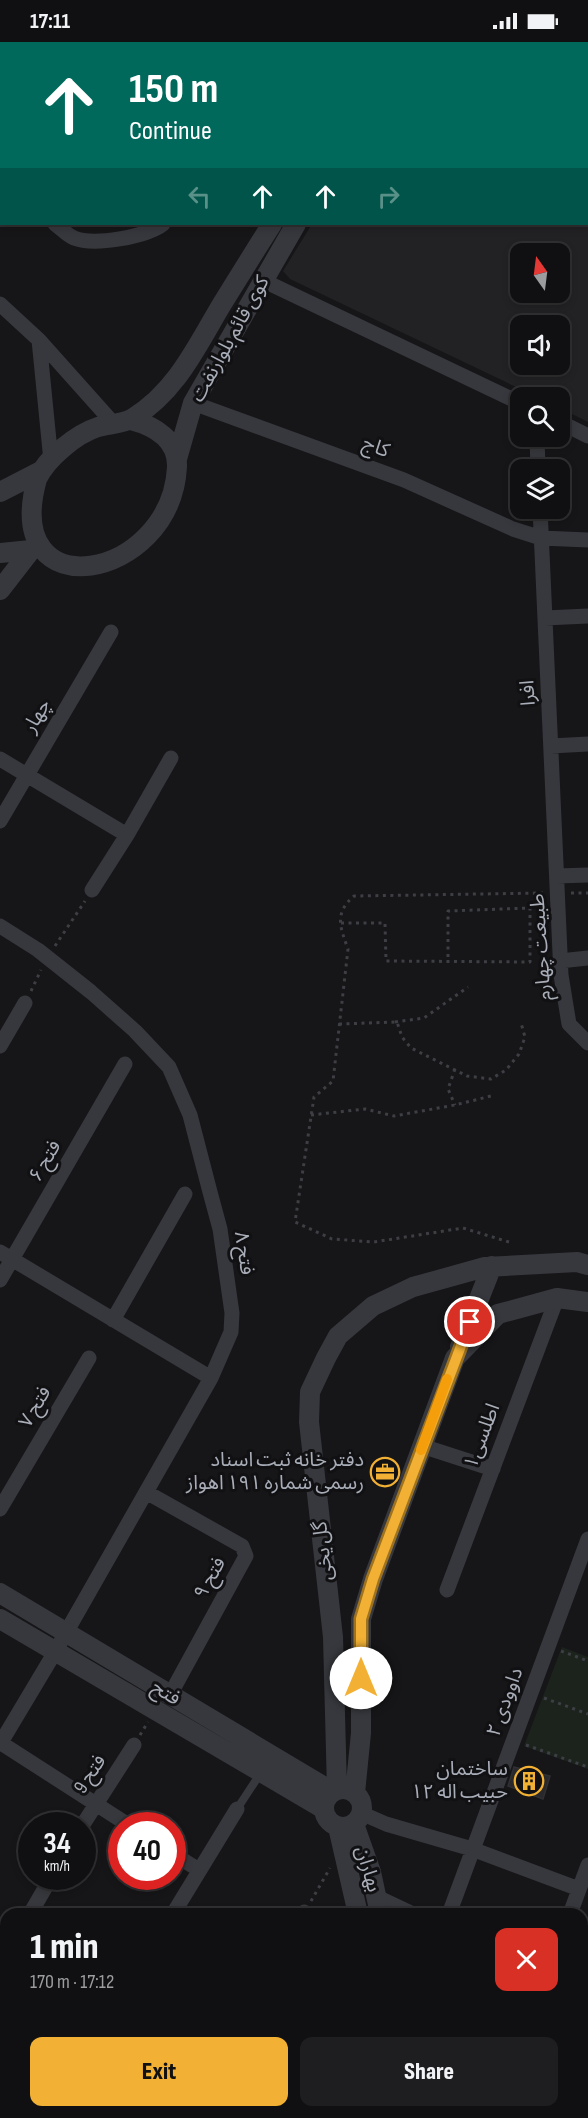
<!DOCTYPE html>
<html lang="en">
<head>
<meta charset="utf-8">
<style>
	:root { --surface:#101012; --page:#1e1e20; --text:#f1f3f6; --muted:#9c9d9f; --line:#303032; --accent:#f2b134 }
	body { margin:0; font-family:"Sofia Sans Condensed","Noto Sans Arabic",sans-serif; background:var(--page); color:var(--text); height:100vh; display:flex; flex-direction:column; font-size:22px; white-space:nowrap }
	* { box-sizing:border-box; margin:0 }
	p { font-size:20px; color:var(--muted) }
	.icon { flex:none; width:33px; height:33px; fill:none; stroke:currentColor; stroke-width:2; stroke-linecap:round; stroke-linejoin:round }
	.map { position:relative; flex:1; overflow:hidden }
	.panel { position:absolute; left:0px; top:1866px; width:588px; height:210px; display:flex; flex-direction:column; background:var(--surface); border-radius:18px 18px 0 0; box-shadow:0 3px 9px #0003,0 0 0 2px var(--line) }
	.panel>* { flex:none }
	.top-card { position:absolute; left:0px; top:0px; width:588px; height:183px; box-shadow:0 3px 9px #0003,0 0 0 2px var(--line); background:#00695c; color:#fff; overflow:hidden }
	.needle { width:39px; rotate:346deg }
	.fabs { position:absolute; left:510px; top:201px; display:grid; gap:12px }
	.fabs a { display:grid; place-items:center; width:60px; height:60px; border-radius:12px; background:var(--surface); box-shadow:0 3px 9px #0003,0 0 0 2px var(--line); font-size:30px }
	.speed { position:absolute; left:18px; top:1770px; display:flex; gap:12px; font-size:30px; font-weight:700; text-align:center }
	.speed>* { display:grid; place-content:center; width:78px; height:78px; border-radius:50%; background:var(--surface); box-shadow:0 3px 9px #0003,0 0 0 2px var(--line); line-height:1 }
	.speed small { font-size:15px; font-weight:400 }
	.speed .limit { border:9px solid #d22; background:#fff; color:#111 }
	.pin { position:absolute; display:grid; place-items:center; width:51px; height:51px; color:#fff; margin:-26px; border:3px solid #fff; border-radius:50%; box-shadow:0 2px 6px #0007 }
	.me { position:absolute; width:66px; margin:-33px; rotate:0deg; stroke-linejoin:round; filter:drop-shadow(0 0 4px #0008) }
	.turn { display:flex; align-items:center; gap:21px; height:126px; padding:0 30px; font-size:27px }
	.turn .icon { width:78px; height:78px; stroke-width:2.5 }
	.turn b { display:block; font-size:42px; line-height:51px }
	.lanes { display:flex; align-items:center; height:57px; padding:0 30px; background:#0003; justify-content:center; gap:30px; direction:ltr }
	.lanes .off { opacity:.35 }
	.round { display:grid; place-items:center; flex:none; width:63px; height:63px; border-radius:12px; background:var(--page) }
	.head { display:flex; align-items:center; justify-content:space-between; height:102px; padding:0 30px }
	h1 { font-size:36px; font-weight:800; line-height:45px }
	.action { display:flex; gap:12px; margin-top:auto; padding:12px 30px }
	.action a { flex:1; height:69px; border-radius:12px; background:var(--accent); color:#111; font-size:24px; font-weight:800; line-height:69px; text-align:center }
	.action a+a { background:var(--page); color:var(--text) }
	.status { display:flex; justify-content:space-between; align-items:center; height:42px; padding:0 30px; background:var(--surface); direction:ltr }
	.status svg { height:16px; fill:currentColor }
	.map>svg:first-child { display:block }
	.built { fill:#222225; fill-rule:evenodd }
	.green { fill:#1c231d }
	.building { fill:#29292c; stroke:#303034; stroke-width:1.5 }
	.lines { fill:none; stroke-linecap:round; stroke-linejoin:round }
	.path { stroke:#3d3f44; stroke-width:3; stroke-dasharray:3 4.5; stroke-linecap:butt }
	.service { stroke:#37383d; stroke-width:8 }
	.minor { stroke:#37383d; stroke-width:15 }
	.tertiary { stroke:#37383d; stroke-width:20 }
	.route-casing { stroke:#9d7322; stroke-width:15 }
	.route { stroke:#f2b134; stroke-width:10 }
	.slow { stroke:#f59e0b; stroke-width:10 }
	.labels { text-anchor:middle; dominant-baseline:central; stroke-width:6; stroke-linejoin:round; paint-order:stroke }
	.street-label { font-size:20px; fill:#a8adb8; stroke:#111113 }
	.poi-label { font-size:20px; fill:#a8adb8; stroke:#111113; text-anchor:end }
</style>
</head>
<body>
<div class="status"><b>17:11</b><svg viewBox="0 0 49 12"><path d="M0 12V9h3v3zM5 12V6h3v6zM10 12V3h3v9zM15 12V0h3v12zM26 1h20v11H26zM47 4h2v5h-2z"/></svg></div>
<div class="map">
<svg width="588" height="2076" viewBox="0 0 588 2076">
	<rect width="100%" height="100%" fill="#161618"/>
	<path class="built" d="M418,0H588V380L560,366V356L537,355L290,237L283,229L312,182H586V2L418,1ZM520,212H560V250H520ZM520,284H560V322H520Z"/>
	<path class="green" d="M562,1605L588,1615V1727L524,1704Z"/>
	<path class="building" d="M514,1725L550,1734L543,1757L508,1744Z"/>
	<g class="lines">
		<path class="path" d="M571,851H588
			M341,881H385L386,919L530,920V866L448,869V919
			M55,904L85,859
			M31,949L41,928
			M395,980L424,976L468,945
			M339,982L397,980L402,995L411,1006L467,1034L491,1037L506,1028L519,1012L525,995L521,981
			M455,1027L448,1047L455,1063
			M311,1073L365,1067L394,1074L455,1063L491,1054
			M509,1200L463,1186L374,1200L332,1197L295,1180L314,1055L333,1039L348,907C340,885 334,871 354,854L543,851
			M561,1609L588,1619
			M544,1656L588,1672
			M140,1693L148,1680
			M526,1703L588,1725
			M311,1859L330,1826"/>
		<path class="service" d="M237,1767L260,1732"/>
		<path class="minor" d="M359,0L361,2
			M100,2L105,0
			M284,2L285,0
			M0,30L2,29
			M0,139L2,140
			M55,182C61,186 67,193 74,196C94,204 146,195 163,182
			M262,238L520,361
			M0,262L39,298L114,382
			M39,298L51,419
			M193,361L404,438L513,487L541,496L588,498
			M560,380L588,394
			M537,394L538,428
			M540,466L561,933L569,982L588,1001
			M545,576L588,574
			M551,704L588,702
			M0,717L127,793L171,716
			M0,779L111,590
			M557,834L588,833
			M92,848L127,793
			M0,884L38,908L91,950L135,989L169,1025L190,1073L210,1150L220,1187L232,1271L231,1290L211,1336L55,1610L0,1702
			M560,919L588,916
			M0,1004L25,961
			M0,1210L211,1336
			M0,1238L125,1022
			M113,1278L185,1152
			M422,1404L493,1427
			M146,1450L242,1504L246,1514L170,1653
			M0,1467L89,1316
			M447,1548L557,1256
			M1,1701L130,1784
			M361,1771L386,1782L472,1807L579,1847
			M82,1784L134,1703
			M172,1811L199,1828
			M375,1854L413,1872
			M30,1872L52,1834
			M173,1872L237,1767
			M303,1872L304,1870
			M449,1872L588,1497
			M570,1872L588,1823
			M0,1884L6,1888
			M0,1923L6,1913
			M39,2073L41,2070
			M186,2076L189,2070
			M318,2076L322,2070"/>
		<path class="tertiary" d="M380,2L381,0
			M403,2L404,0
			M131,378C154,384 178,397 177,425C171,539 0,570 37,437C47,416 76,392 98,385C109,382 123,382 133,376C175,350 195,308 219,267C237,238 254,210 272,182
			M177,417L193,361L296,182
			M0,450L41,429
			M0,511L31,508
			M0,548L31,508
			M460,1305L492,1224
			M0,1551L333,1750
			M0,1577L324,1767
			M324 1766a19 19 0 1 1 38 0a19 19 0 1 1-38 0Z
			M337,1748L333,1595L309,1380L310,1350L326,1316L338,1294L373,1264L413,1245L485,1225L577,1220L588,1223
			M355,1751L361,1691V1577L373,1537L455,1316L498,1272L557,1256L588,1260
			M354,1782L371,1830L380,1872
			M338,1785L358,1872
			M582,2051L588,2053
			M402,2070L403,2076
			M428,2070L429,2076
			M566,2070L582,2076"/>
	</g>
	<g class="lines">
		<g class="route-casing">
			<path id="route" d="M361,1636V1577L373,1537L470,1280"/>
		</g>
		<use href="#route" class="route"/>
		<path class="slow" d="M421,1408L447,1337"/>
	</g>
	<defs>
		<g id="office-ring" transform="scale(1.5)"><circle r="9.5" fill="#111113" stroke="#f2b134" stroke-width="1.5"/><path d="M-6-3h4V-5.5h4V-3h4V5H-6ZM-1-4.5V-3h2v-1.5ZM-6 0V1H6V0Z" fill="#f2b134"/></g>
		<g id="building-ring" transform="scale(1.5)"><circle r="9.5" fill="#111113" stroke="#f2b134" stroke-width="1.5"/><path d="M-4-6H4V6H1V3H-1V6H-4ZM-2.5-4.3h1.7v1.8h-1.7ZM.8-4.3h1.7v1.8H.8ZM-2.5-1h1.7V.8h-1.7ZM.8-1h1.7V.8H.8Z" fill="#f2b134"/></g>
	</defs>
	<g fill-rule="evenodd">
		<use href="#office-ring" x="385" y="1430"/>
		<use href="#building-ring" x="529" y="1739"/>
	</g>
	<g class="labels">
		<g class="street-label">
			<text transform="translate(230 297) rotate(-61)">کوی قائم بلوارنفت</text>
			<text transform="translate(376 405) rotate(20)">کاج</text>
			<text transform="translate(528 651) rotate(-93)">افرا</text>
			<text transform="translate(37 674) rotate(-60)">چهار</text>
			<text transform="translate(541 905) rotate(-94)">طبیعت چهارم</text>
			<text transform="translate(45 1119) rotate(-60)">فتح ۶</text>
			<text transform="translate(244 1211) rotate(81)">فتح ۸</text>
			<text transform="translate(35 1365) rotate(-60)">فتح ۷</text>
			<text transform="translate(482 1394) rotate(-69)">اطلسی۱</text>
			<text transform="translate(323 1509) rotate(-96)">گل یخی</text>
			<text transform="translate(210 1536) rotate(-61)">فتح ۹</text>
			<text transform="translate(166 1651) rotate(31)">فتح</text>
			<text transform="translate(505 1660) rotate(-70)">داوودی ۲</text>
			<text transform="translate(90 1732) rotate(-57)">فتح 9</text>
			<text transform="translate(368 1827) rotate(74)">بهاران</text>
		</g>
		<g class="poi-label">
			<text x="364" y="1418">دفتر خانه ثبت اسناد<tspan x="364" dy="23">رسمی شماره ۱۹۱ اهواز</tspan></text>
			<text x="508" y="1727">ساختمان<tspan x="508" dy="23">حبیب اله ۱۲</tspan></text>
		</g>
	</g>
</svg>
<div class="fabs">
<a><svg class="needle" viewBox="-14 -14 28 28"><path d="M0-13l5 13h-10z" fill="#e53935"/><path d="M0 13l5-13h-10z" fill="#9c9d9f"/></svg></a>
<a><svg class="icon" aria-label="sound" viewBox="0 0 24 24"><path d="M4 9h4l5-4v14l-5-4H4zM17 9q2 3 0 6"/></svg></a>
<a><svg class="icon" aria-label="search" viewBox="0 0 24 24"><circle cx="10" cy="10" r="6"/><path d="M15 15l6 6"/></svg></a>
<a><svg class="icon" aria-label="layers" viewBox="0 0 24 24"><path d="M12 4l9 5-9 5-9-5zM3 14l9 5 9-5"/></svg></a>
</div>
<div class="speed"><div>34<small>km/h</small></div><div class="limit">40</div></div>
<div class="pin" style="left:470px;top:1280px;background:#d93025"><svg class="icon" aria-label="arrive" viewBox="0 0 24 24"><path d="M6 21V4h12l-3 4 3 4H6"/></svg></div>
<svg class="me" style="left:361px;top:1636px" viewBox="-20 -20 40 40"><circle r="19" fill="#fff"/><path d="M0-13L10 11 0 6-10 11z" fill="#f2b134"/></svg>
<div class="top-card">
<div class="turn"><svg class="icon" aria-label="ahead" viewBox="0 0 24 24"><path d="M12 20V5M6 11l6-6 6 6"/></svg><div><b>150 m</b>Continue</div></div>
<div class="lanes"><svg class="icon off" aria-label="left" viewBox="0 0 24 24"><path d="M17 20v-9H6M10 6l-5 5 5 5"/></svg><svg class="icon" aria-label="ahead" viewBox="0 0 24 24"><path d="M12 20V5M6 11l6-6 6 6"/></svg><svg class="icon" aria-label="ahead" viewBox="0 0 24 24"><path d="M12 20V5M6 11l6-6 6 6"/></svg><svg class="icon off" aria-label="right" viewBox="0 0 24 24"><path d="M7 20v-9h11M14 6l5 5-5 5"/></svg></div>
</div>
<section class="panel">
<div class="head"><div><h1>1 min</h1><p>170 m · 17:12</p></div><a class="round" style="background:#d93025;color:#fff"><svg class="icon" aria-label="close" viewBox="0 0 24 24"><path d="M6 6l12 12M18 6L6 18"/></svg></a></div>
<div class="action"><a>Exit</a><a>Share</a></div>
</section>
</div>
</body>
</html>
